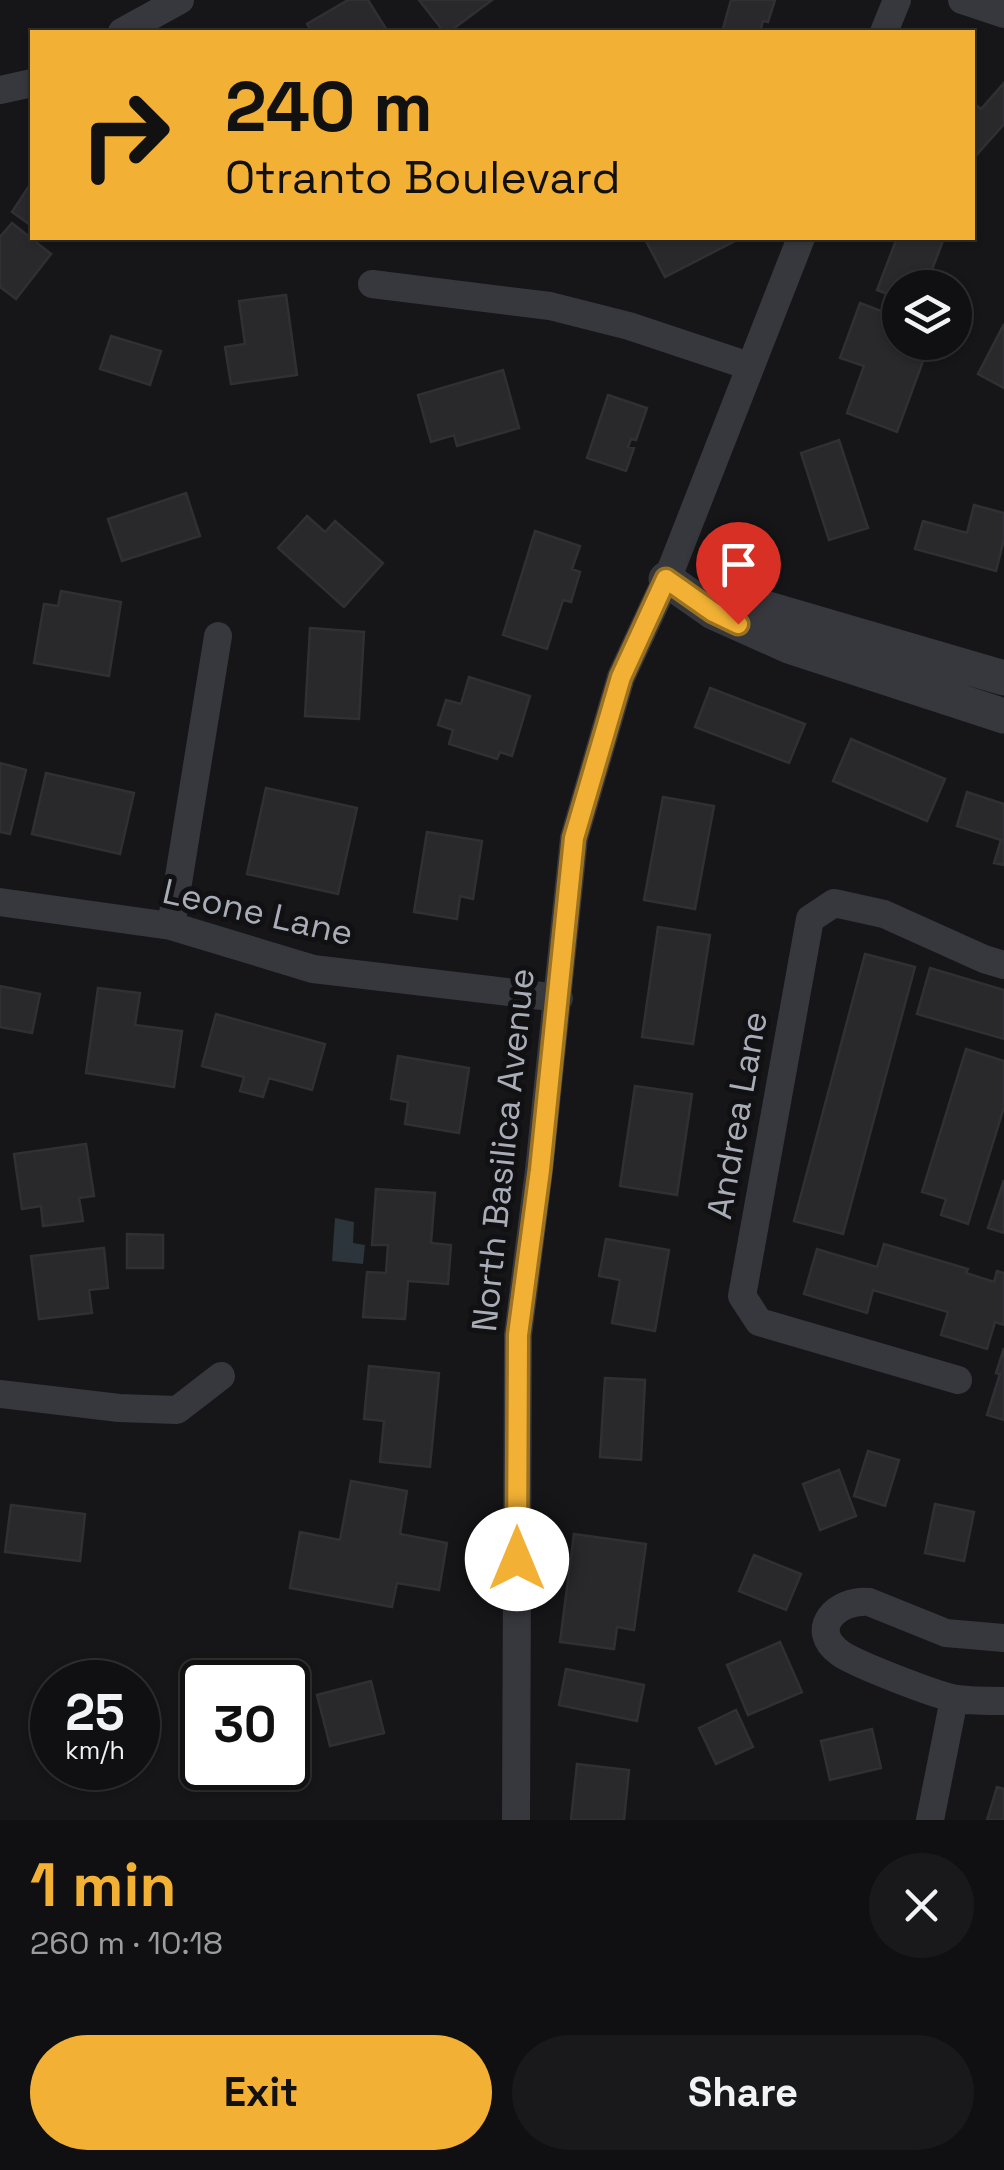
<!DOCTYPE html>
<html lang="en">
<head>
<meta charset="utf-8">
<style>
	:root { --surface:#101012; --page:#19191b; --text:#f1f3f6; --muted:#9c9d9f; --line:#303032; --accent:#f2b134 }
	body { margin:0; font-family:"Space Grotesk",sans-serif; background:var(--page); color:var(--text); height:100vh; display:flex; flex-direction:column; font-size:38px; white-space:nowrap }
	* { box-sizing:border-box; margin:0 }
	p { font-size:32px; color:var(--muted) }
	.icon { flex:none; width:55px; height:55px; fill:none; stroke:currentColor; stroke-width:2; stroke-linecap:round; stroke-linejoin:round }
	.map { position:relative; height:1820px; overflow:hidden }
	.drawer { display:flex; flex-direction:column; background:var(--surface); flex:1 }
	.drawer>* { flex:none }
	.top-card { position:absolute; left:30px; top:30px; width:945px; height:210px; border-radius:0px; box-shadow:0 2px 8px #0004,0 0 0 2px var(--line); background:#f2b134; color:#111; overflow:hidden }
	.buttons { position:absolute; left:882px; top:270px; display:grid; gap:20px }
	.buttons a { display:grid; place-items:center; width:90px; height:90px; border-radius:50%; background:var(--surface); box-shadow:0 2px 8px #0004,0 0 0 2px var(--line); font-size:50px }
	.speed { position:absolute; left:30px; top:1660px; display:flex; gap:20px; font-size:50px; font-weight:700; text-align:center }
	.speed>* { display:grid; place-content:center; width:130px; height:130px; border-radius:50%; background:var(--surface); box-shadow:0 2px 8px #0004,0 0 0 2px var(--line); line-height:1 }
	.speed small { font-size:25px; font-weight:400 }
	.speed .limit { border:5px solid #111; border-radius:15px; background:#fff; color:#111 }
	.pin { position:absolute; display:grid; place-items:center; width:85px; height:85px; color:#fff; margin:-102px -42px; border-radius:50% 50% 50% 0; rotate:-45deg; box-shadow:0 0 10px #0007 }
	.pin .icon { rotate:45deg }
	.me { position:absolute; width:110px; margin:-55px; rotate:0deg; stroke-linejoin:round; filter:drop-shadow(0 0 8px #0008) }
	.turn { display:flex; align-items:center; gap:35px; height:210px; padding:0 30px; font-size:45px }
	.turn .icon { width:130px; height:130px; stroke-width:2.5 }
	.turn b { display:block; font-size:70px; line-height:85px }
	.round { display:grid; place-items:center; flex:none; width:105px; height:105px; border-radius:52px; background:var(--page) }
	.summary { display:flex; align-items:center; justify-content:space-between; height:170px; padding:0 30px }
	h1 { font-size:60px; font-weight:700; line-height:75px; color:var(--accent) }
	.primary-button { display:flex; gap:20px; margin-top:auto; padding:20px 30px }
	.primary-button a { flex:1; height:115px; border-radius:60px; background:var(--accent); color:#111; font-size:40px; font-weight:700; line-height:115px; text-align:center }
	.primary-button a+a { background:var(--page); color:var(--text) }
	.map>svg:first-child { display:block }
	.water { fill:#2c353c }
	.building { fill:#29292c; stroke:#303034; stroke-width:2.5 }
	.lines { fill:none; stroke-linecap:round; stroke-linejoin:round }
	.minor { stroke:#37383d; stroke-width:28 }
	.tertiary { stroke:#37383d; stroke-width:35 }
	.route-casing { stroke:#9d7322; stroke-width:25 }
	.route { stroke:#f2b134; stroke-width:18 }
	.labels { text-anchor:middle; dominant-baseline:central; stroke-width:10; stroke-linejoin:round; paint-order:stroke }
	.street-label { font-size:35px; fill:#a8adb8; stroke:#111113 }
</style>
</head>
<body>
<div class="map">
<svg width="1004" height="1820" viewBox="0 0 1004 1820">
	<rect width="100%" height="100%" fill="#161618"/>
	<path class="water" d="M335,1218L354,1222L353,1243L365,1245L363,1264L332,1261Z"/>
	<path class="building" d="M348,0H368L388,32H312L307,24Z
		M419,0H492L449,32H444Z
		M731,0H775L768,22L763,21L760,32H722Z
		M1004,83V124L972,160V102L981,109Z
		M31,183L32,184V226L12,212Z
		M12,223L51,254L16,299L0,287V237Z
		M653,238H736L737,240L665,277L646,241Z
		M897,238H944L925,288H900V299L877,290Z
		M286,295L297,375L231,384L225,347L245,344L239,301Z
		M860,303L900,318V342H930L897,432L847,413L864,366L840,358Z
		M1004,324V388L978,374Z
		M111,336L161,351L150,385L100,369Z
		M503,370L519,428L457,446L454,435L431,442L418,395Z
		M608,395L647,408L636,440L631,439L628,447L634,448L626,471L587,458Z
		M839,440L868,528L829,540L801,453Z
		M186,493L200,536L122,561L108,519Z
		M974,505L1004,513V539L996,571L915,549L923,521L967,533Z
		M307,516L325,532L335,521L383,563L344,607L278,548Z
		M535,531L580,546L572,569L580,572L571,602L563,600L547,649L503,635Z
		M61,591L121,602L109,676L34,663L44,604L58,606Z
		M310,628L364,632L359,719L305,716Z
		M469,677L530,696L512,756L500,752L497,759L449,744L453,730L438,725L446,700L461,704Z
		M710,688L805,724L789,763L695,727Z
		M851,739L945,779L927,821L833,781Z
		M0,763L26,770L10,834L0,832Z
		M46,773L134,793L120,854L32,834Z
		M266,788L357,808L338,894L247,874Z
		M967,792L1004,804V865L994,863L1001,840L957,826Z
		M663,797L714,806L695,909L644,900Z
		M427,832L482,841L473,899L460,896L457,919L414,912Z
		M658,927L710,935L693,1044L642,1037Z
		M865,954L915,967L843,1234L794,1221Z
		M930,968L1004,990V1039L917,1014Z
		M0,986L40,994L32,1033L0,1027Z
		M98,988L140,993L135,1025L182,1031L174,1087L86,1073Z
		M216,1014L325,1044L312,1090L269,1078L263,1097L240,1091L244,1077L202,1066Z
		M966,1049L1004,1061V1107L968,1224L941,1215L946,1199L922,1192Z
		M398,1056L469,1068L459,1133L405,1124L408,1102L391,1099Z
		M635,1086L692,1094L677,1195L620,1186Z
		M86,1144L94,1196L79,1198L83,1221L43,1226L41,1206L22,1209L14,1154Z
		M1004,1180V1233L988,1228Z
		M376,1189L435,1193L431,1243L451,1245L448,1284L408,1281L405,1319L363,1317L367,1272L386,1273L388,1245H372Z
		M127,1234L163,1235V1268H127Z
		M606,1239L669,1250L655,1331L612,1323L620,1280L599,1276Z
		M884,1244L968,1269L966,1273L994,1282L997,1271L1004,1273V1325L995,1322L987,1349L941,1335L948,1312L873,1290L867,1313L804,1294L817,1249L877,1267Z
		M104,1248L108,1288L89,1290L92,1313L39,1319L31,1256Z
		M1004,1348V1420L987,1415L1000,1374L996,1373Z
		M369,1366L439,1373L430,1467L380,1462L384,1421L364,1419Z
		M605,1378L645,1380L641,1460L600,1457Z
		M868,1451L899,1460L885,1506L854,1496Z
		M839,1470L856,1516L820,1530L803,1484Z
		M351,1481L407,1491L400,1534L447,1543L439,1590L397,1583L392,1607L290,1588L300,1532L340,1540Z
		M935,1504L974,1512L964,1561L925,1553Z
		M11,1505L85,1514L80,1561L5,1552Z
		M574,1534L646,1544L634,1630L617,1627L614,1649L560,1642Z
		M754,1555L801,1574L786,1610L739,1591Z
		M780,1642L802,1692L748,1715L727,1665Z
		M566,1669L644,1685L637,1721L559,1705Z
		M371,1681L384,1733L330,1746L317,1695Z
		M736,1710L753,1747L716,1764L699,1728Z
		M872,1729L881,1768L830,1780L821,1741Z
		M577,1764L629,1770L624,1820H571Z
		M997,1787L1004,1789V1820H987Z"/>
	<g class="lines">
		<path class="minor" d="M962,0L1004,14
			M122,32L180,0
			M884,32L897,0
			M0,90L32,83
			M372,284L550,306L629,326L749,366
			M0,902L171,926L313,969L559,998
			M171,926L218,636
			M958,1380L759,1322L742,1296L810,919L834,903L884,914L984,959L1004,965
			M0,1394L119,1408L177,1410L221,1376
			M1004,1638L946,1633L869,1602C837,1599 807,1629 840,1653C855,1664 938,1696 957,1699C972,1701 989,1701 1004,1701
			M516,1820L518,1335L539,1170L574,838L621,677L672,567L801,238
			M930,1820L954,1699"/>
		<path class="tertiary" d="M666,579L713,612L789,646L1004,716
			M717,594L1004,678"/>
	</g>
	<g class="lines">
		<g class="route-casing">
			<path id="route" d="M517,1559L518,1335L540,1170L574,838L621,677L666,579L713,612L738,624"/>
		</g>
		<use href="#route" class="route"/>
	</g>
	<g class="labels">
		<g class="street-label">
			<text transform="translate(258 912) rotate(13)">Leone Lane</text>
			<text transform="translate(737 1115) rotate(-80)">Andrea Lane</text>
			<text transform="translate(503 1150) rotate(-84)">North Basilica Avenue</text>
		</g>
	</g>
</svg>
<div class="buttons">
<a><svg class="icon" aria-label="layers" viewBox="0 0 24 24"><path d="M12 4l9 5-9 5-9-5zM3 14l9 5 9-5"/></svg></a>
</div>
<div class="speed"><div>25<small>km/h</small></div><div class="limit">30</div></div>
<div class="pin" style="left:738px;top:624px;background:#d93025"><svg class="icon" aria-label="arrive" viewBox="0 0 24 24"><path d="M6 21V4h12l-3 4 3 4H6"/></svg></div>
<svg class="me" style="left:517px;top:1559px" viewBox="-20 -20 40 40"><circle r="19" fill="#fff"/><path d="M0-13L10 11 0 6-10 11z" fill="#f2b134"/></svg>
<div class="top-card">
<div class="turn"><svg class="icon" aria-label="right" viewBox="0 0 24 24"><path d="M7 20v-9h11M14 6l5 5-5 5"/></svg><div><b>240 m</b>Otranto Boulevard</div></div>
</div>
</div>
<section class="drawer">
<div class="summary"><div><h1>1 min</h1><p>260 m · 10:18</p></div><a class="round"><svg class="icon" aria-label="close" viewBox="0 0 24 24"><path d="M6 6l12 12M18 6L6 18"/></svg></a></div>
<div class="primary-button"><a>Exit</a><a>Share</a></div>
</section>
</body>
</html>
